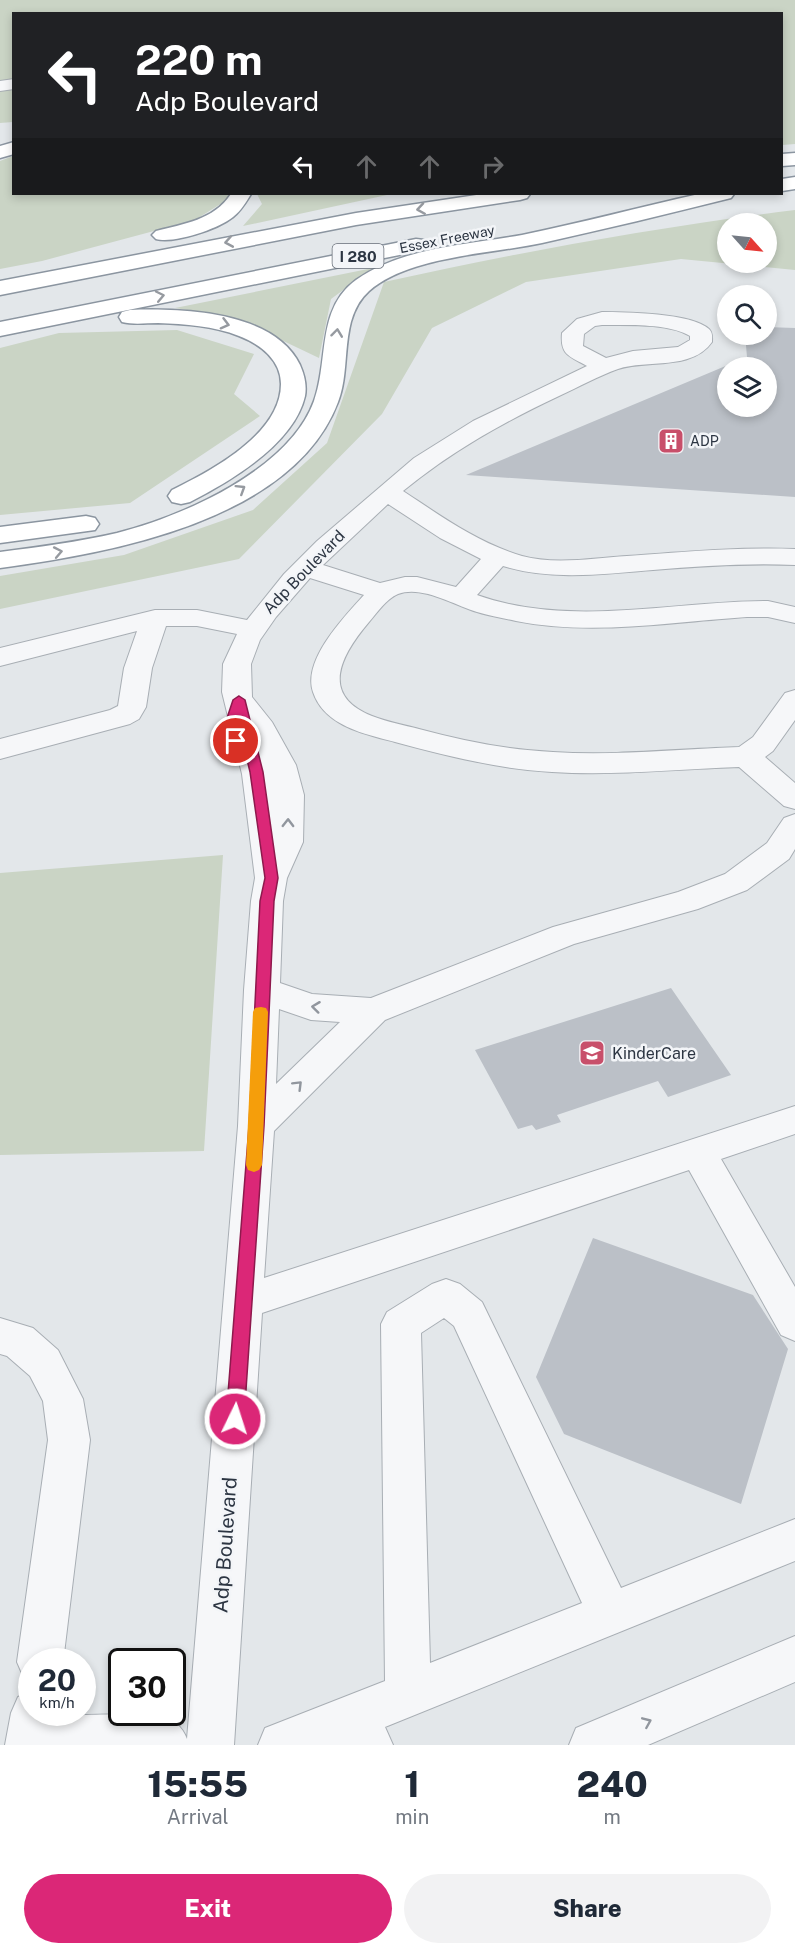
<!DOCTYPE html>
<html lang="en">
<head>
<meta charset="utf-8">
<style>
	:root { --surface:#fff; --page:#f2f2f3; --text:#1f2937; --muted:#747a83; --accent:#db2777 }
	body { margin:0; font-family:"Public Sans",sans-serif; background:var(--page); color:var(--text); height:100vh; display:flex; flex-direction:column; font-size:22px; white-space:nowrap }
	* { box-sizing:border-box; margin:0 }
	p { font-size:20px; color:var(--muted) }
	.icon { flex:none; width:33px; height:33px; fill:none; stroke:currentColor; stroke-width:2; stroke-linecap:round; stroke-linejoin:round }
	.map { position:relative; height:1745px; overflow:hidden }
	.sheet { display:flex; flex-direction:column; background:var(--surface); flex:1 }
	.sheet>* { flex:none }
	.banner { position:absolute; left:12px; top:12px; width:771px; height:183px; border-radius:0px; box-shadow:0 3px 9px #0003; background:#202124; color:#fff; overflow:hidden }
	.needle { width:39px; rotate:117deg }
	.tools { position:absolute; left:717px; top:213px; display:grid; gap:12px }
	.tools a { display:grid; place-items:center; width:60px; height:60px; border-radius:50%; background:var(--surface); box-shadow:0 3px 9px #0003; font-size:30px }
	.speed { position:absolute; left:18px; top:1648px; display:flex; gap:12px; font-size:30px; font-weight:700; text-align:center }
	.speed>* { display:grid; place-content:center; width:78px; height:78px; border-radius:50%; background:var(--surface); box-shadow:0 3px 9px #0003; line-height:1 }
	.speed small { font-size:15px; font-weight:400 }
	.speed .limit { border:3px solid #111; border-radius:9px; background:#fff; color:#111 }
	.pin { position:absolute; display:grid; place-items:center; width:51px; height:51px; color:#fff; margin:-26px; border:3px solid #fff; border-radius:50%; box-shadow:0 2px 6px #0007 }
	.me { position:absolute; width:66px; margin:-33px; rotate:4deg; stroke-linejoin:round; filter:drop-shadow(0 0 4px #0008) }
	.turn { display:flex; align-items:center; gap:21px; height:126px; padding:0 24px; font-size:27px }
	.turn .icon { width:78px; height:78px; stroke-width:2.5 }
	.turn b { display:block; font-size:42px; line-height:51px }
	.lanes { display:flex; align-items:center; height:57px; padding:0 24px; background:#0003; justify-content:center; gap:30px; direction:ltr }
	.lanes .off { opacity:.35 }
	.eta { display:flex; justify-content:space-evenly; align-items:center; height:102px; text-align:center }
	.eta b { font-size:36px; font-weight:800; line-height:42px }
	.cta { display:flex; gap:12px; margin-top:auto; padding:12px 24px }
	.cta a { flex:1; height:69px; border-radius:36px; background:var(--accent); color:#fff; font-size:24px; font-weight:800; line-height:69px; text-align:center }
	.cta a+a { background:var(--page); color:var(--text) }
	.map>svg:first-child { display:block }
	.green { fill:#cad4c5; fill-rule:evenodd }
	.building { fill:#bbc0c7; fill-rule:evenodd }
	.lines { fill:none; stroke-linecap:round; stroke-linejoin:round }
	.minor-casing { stroke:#a8aeb4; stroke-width:2 }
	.highway-casing { stroke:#8b95a0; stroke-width:3 }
	.minor { fill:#f6f7f9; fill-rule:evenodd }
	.highway { fill:#fff; fill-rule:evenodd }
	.oneway { stroke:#969aa0 }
	.oneway2 { stroke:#91969e }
	.route { fill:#db2777; stroke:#8e194d; stroke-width:1.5 }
	.slow { fill:#f59e0b }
	.labels { text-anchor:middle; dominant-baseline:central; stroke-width:5; stroke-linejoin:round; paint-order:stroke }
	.far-street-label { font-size:14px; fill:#2c3542; stroke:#f3f5f8 }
	.far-poi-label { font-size:14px; fill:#2c3542; stroke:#f3f5f8; text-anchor:start }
	.shield { fill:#f3f5f8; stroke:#686f79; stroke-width:1.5 }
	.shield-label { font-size:15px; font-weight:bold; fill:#2c3542 }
	.street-label { font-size:16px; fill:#2c3542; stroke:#f3f5f8 }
	.poi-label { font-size:16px; fill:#2c3542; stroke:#f3f5f8; text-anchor:start }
	.near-street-label { font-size:20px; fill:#2c3542; stroke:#f3f5f8 }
</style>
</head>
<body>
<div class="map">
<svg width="795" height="1745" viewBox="0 0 795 1745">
	<rect width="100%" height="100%" fill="#e3e7ea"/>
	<path class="green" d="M0,0H795V144L782,145V14H14L13,122L0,123Z
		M13,156L14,194H228L230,198L195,220L42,261L0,269V161Z
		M257,194H379L387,195L243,226L262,204Z
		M795,210V270L681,259L526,282L432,328L382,414L239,559L0,609V576L124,555L253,510L327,443L384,282C520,252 657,227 795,210ZM728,224H766V262H728Z
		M373,268L331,299L319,358L235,318L175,308Z
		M177,330L254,354L234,394L260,416L130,503L0,515V348L59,333Z
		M223,855L204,1151L0,1155V873Z"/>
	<path class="building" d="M766,327L795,328V497L466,475L747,357L745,334H766ZM728,368H766V406H728Z
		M671,988L731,1075L668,1097L658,1081L557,1115L561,1122L536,1130L532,1125L518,1129L475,1050Z
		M593,1238L753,1295L788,1349L741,1504L564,1434L536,1377Z"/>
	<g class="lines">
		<g class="minor-casing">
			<path id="minor" d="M14,79V89L0,91V81Z
				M602,312C625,312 692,313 709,329C713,333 712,337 712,342C692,371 647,359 618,369C598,376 579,387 559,396C502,423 452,451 403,491C441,516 478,543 522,556C555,565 593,558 627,556C683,552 739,547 795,549V565C747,563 700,566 653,570C603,574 552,581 503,566L477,595C570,628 673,601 768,601L795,607V623L768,617H747C672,622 591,636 516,621C503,618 490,616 477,612C454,605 422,585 398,594C386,599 377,613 369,622C341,655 319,695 372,716C387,722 404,725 419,729C463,741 508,750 553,752C615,756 677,749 739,747L753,737L785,693L795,690V720L773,751L765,757L795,783V809L784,806L739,767C677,769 614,776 552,772C498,769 447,756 395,742C365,734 324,726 313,692C302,660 345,616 364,595L310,578L276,617L260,640L251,664L252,697L272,722L296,765L304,795L303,842L287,878L283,901L280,983L312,994L371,998L553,927L678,892L725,874L767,843L784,818L795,814V849L789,859L747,890L698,909L574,944L385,1020L274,1131L264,1278L795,1106V1134L721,1159L795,1287V1341L781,1335L689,1170L262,1313L234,1745H5L11,1713L18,1697L32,1691V1713H57L56,1718C67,1714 148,1713 160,1716C173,1719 182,1726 187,1739L238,1126L244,990L251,901L255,878L242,774L222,692L223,664L237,634L197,626H166L152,668L146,707L139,719L130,724L0,759V739L110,710L118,706L124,668L137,631L0,666V648L155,610H197L247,620L284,574L317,541L414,458L473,421L587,366C569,356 560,355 562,333L577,319ZM602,325C627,325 669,323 690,336V340L678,347L633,351L606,358L583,346L584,334L595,326ZM388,504L440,538L481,559L456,587L417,577H405L380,583L323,565ZM279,1009L311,1020L340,1022L276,1084Z
				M446,1279L460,1284L482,1302L621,1588L795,1519V1561L385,1727L393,1745H258L265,1728L385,1681L381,1324L387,1312L432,1284ZM444,1318L454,1326L582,1603L430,1663L421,1333Z
				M0,1318L33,1328L58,1350L83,1399L90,1440L63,1662H32V1681L24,1678L17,1662L48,1440L43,1401L30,1376L7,1356L0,1354Z
				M795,1636V1682L648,1745H569L576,1728Z"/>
		</g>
		<g class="highway-casing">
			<path id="highway" d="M14,142V154L0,158V146Z
				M795,153V165L782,166V154Z
				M795,177V189L782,191V179Z
				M231,194H251C246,202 241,211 233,217C218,229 174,244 156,239L152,235L156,231C183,224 214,220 231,194Z
				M483,194H530L527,198L520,200L356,225L0,295V281L356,213Z
				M699,194H734L731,198C668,214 605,229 542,243C491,254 409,256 369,291C338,319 352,367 338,402C293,521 110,553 0,568V552C39,547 78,542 117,533C183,516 289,470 314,401C329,361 316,309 356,280C403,247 467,245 522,235C581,223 640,207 699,194Z
				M416,239L424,240L427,245L424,250L0,336V322Z
				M130,310C182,308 274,311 300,365C304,374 307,385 305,396C294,444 231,481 190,502L181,504L172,502L168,496L172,490C211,471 281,434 281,384C281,360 260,344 239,336C214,326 185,324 158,323C146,323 134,325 122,322L119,317L122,312Z
				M86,516L95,518L99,524L95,530L0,543V527Z"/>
		</g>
		<use href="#minor" class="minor"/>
		<use href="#highway" class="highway"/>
	</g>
	<defs><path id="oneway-chevron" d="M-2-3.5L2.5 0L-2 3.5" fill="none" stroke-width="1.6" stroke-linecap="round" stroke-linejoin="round" transform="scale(1.5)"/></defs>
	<g class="oneway">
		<use href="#oneway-chevron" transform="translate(421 209) rotate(171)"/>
		<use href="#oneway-chevron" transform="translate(229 242) rotate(170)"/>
		<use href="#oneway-chevron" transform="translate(160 296) rotate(-12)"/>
		<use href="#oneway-chevron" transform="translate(225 324) rotate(15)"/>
		<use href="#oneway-chevron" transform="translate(337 333) rotate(-83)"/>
		<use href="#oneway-chevron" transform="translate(241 489) rotate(-32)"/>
		<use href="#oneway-chevron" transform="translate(58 552) rotate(-11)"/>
	</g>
	<g class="oneway2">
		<use href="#oneway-chevron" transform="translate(288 823) rotate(-89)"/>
		<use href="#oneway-chevron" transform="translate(316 1007) rotate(-173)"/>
		<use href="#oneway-chevron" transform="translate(298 1085) rotate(-45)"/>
		<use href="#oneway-chevron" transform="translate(647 1722) rotate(-23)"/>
	</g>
	<path class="route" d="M239,696L245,700L263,772L278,878L274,901L264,1126L244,1419L241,1424L235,1427L228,1424L226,1419L249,1126L260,901L265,878L250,772L242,739L241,744H232L226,721L233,700Z"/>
	<path class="slow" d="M261,1007L266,1008L268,1012L262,1165L259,1170L254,1172L248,1170L246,1165L253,1012L255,1008Z"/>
	<defs>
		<g id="building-square" transform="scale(1.35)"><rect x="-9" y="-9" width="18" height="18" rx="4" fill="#c84f6a" stroke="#f3f5f8"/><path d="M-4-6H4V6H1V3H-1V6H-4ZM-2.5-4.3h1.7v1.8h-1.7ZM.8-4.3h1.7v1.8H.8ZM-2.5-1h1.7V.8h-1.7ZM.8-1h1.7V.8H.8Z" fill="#fff"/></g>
		<g id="school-square" transform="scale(1.35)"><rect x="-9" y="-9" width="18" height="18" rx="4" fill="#c84f6a" stroke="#f3f5f8"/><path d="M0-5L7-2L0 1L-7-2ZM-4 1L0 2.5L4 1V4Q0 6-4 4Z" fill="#fff"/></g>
	</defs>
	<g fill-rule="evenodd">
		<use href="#building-square" x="671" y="441"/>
		<use href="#school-square" x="592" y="1053"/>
	</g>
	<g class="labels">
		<g class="far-street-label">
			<text transform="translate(447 239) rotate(-11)">Essex Freeway</text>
		</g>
		<g class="far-poi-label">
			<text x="690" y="441">ADP</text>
		</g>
		<rect class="shield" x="332.5" y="244" width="51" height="24" rx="4.5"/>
		<g class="shield-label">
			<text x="358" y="256">I 280</text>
		</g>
		<g class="street-label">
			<text transform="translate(304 572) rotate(-46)">Adp Boulevard</text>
		</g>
		<g class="poi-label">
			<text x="612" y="1053">KinderCare</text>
		</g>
		<g class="near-street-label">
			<text transform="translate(225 1545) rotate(-86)">Adp Boulevard</text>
		</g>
	</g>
</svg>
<div class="tools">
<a><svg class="needle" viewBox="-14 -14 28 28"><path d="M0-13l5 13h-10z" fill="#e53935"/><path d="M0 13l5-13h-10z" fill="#747a83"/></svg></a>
<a><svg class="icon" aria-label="search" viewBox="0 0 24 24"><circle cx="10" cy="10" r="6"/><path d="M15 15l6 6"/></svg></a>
<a><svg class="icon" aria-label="layers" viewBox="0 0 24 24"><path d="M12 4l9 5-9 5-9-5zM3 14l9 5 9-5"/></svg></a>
</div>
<div class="speed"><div>20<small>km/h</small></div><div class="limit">30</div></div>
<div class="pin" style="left:236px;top:741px;background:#d93025"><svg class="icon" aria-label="arrive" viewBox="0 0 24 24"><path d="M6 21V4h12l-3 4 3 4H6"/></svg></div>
<svg class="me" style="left:235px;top:1419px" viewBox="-20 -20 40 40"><circle r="17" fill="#db2777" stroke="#fff" stroke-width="3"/><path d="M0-11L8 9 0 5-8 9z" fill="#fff"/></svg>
<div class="banner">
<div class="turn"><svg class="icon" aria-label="left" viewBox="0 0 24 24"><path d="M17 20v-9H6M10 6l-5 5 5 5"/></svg><div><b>220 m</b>Adp Boulevard</div></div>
<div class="lanes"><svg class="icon" aria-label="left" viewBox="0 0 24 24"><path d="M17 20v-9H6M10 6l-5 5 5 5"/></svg><svg class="icon off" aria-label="ahead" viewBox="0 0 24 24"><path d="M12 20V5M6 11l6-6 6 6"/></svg><svg class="icon off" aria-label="ahead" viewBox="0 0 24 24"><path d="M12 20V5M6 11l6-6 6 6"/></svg><svg class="icon off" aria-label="right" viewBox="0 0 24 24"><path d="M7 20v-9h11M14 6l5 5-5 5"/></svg></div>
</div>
</div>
<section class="sheet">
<div class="eta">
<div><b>15:55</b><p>Arrival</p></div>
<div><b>1</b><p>min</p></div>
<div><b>240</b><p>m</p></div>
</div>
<div class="cta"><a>Exit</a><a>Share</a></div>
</section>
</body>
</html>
